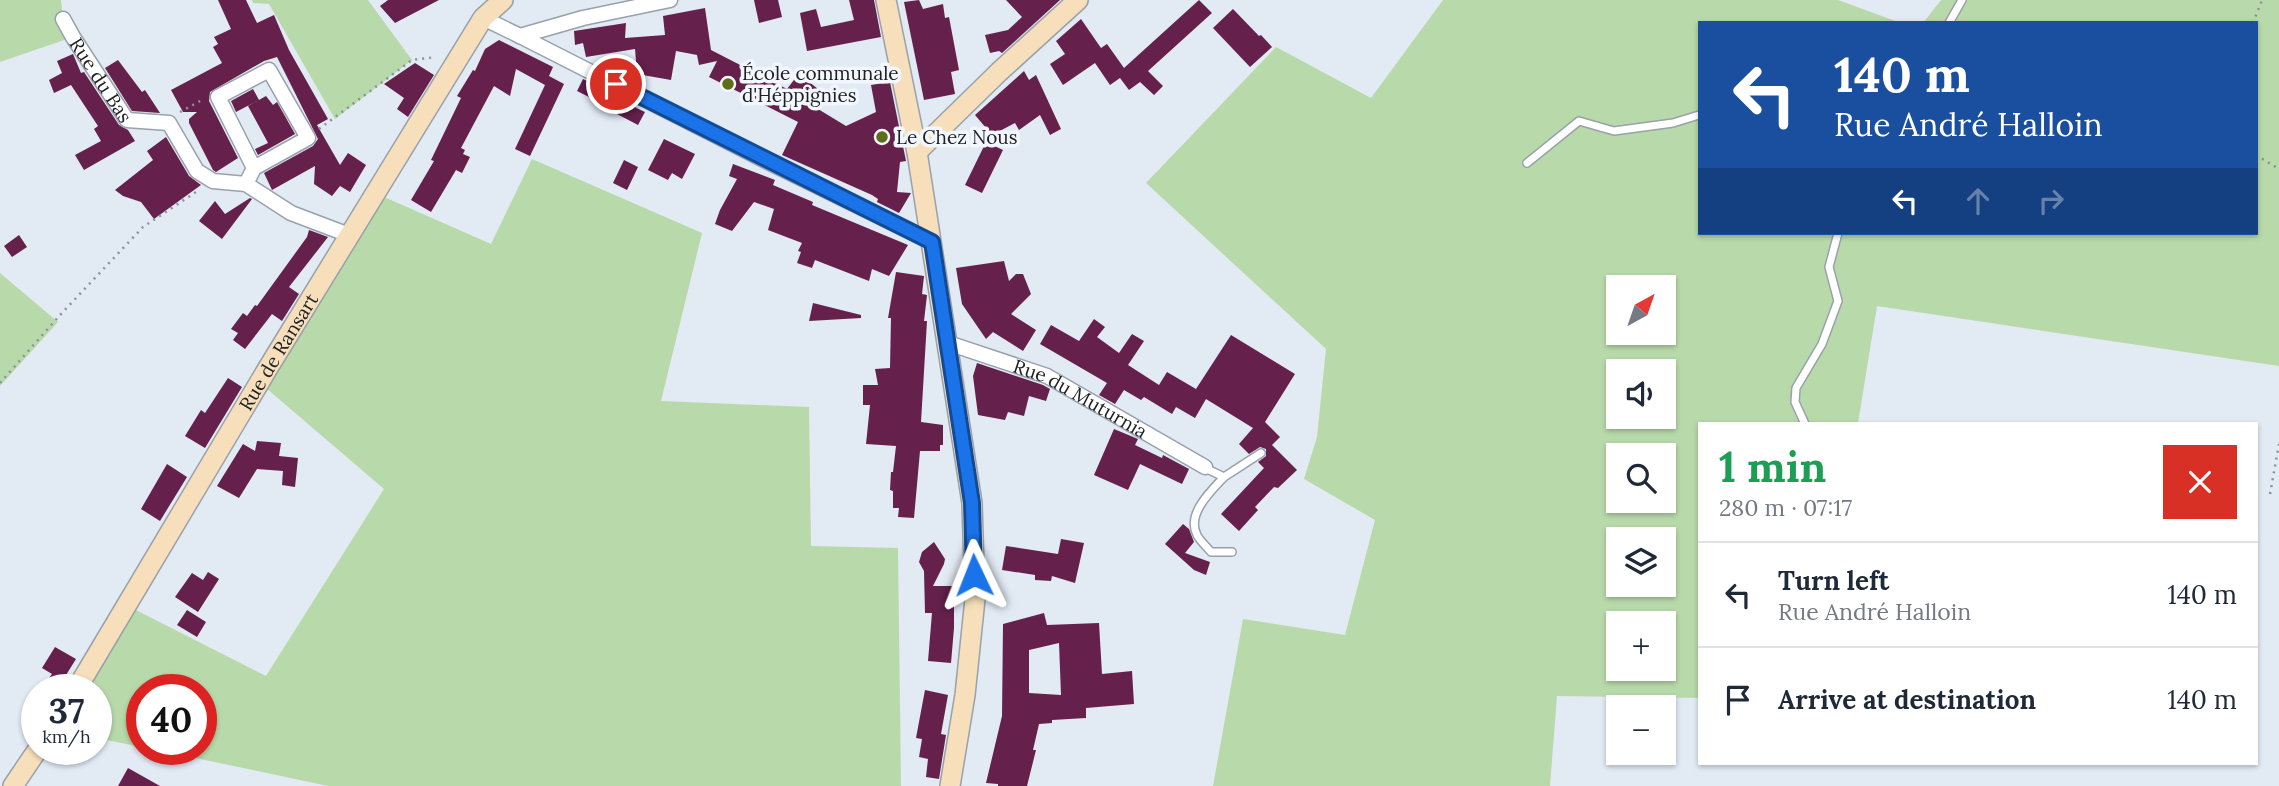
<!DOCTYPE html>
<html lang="en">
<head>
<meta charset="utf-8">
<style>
	:root { --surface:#fff; --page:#f6f6f7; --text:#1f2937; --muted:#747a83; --line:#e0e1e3 }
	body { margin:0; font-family:Lora,serif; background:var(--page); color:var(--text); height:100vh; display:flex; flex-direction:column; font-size:26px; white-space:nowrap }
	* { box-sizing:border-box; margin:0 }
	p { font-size:23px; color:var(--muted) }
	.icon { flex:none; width:38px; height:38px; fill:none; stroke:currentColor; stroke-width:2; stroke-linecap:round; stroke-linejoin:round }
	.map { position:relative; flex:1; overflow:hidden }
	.details { position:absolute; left:1698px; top:422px; width:560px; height:343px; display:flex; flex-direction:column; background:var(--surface); border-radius:0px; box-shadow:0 2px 5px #0004 }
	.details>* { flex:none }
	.guide { position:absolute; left:1698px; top:21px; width:560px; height:214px; border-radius:0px; box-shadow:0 2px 5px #0004; background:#1a4fa0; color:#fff; overflow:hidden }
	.needle { width:46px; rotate:40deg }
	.fabs { position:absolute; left:1606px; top:275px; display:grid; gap:14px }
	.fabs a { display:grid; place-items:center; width:70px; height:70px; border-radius:0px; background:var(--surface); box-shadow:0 2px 5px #0004; font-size:35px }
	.speed { position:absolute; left:21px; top:674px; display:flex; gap:14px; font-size:35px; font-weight:700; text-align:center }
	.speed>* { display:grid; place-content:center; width:91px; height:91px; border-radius:50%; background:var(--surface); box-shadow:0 2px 5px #0004; line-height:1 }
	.speed small { font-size:18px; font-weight:400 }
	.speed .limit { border:10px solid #d22; background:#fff; color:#111 }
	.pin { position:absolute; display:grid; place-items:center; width:60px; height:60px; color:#fff; margin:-30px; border:4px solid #fff; border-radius:50%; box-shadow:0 2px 7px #0007 }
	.me { position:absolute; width:77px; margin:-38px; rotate:358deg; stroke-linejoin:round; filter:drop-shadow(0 0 5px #0008) }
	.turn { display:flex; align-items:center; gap:24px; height:147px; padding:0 21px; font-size:32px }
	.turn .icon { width:91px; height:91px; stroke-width:2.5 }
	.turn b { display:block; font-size:49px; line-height:60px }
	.lanes { display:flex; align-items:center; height:66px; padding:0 21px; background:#0003; justify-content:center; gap:35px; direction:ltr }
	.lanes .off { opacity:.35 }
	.round { display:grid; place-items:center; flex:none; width:74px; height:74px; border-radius:0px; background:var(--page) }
	.summary { display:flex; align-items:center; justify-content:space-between; height:119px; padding:0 21px }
	h1 { font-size:42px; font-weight:700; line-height:52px; color:#1e9e55 }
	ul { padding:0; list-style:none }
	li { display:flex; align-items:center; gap:21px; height:105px; padding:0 21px; border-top:2px solid var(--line) }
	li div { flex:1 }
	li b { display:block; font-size:26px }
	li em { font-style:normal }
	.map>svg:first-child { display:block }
	.green { fill:#b8daaa; fill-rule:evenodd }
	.building { fill:#65204c; fill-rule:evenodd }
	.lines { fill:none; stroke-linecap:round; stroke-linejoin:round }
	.lane-casing { stroke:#99a1aa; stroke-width:10 }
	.street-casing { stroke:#99a1aa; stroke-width:17 }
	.secondary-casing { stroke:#99a1aa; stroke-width:22 }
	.path { stroke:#8b9198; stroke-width:2.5; stroke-dasharray:2 5; stroke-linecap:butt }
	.lane { stroke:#fff; stroke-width:7 }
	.street { stroke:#fff; stroke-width:14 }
	.secondary { stroke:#f7dfbc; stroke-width:19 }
	.route-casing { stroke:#114b97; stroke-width:18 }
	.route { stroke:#1a73e8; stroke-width:12 }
	.poi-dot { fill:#5d6d18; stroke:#f2f7fd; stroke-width:2.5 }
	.labels { text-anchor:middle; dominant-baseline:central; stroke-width:7; stroke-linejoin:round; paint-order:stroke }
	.poi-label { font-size:19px; fill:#1d2023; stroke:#f2f7fd; text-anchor:start }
	.street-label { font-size:19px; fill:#1d2023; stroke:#f2f7fd }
</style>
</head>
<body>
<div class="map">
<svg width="2279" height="786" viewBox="0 0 2279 786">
	<rect width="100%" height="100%" fill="#e2eaf4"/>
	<path class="green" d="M0,0H61L63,19L73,37L0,62Z
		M252,0H368L412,60L335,119L269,4L253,3Z
		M1443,0H1838L1901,23H1699V233H2256V23H1923L1941,0H2279V366L1877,306L1858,423L1699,424V698L1557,696L1550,786H1213L1243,619L1345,635L1375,520L1304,479L1317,437L1326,349L1146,183L1276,47L1371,98ZM1619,287H1664V332H1619ZM1619,371H1664V416H1619ZM1619,455H1664V500H1619ZM1619,539H1664V584H1619ZM1619,623H1664V668H1619Z
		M532,159L702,233L661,401L809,407L811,546L898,548L901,786H328L153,749H201V690H142V747L96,738V690H76L126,605L266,676L384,489L259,382L375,193L491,244Z
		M0,273L58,322L0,386Z"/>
	<path class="building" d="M218,0H246L257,23L274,15L289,50L328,119L317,125L340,165L348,153L366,165L350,192L340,186L332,196L314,184L315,166L272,190L264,173L313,146L318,139L277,57L264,61L210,92L209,101L238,158L216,172L213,170L189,123V119L197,112H183L171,90L222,63L213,47L218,44L214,37L231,29Z
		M388,0H439L395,23L380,6Z
		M754,0H778L782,17L759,23Z
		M849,0H874L881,37L807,51L800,13L816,9L821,27L854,20Z
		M919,0L923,9L943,4L945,18L949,17L959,70L951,72L955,94L924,100L904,2Z
		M1006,0H1060L1002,53L999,51L990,53L985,35L1008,30L1022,17Z
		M1199,0L1212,13L1148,71L1163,86L1154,95L1140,82L1129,90L1120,78L1110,85L1095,63L1063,85L1050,64L1065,54L1056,41L1081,19L1101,48L1107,44L1124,68Z
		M705,8L711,50L787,89L797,76H802L824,94L818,109L846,126L876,112L871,85L890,82L906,161L900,162L897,192L911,193L899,213L877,202L878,199L872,195L782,155L798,122L709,77L717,61L699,65L697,55L676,51L671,80L637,74L635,49L586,57L583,43L575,45L574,31L626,23L625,38L665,35L663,16Z
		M1233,9L1259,36L1261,35L1272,47L1250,67L1213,28Z
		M499,40L553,67L549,76L564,84L530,156L515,149L545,85L516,69L510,96L494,86L461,148L465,150L463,154L470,157L462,173L456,170L431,212L411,200L434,161L431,160L461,98L457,96L473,70L475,71L485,49Z
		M73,54L81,73L84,72L119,125L128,130L135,141L84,170L75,155L101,141L94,129L98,126L71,85L54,93L49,80L62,73L57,61Z
		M118,60L142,92L145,90L160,113L132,111L105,68Z
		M415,63L434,75L408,117L397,109L404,98L384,84Z
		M1024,71L1029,80L1036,75L1061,129L1050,135L1040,115L1019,130L1015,123L992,135L975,115Z
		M583,79L625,100L621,108L624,102L645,112L638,125L617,114L619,112L577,91Z
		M253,89L259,100L236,112L231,101Z
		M266,96L273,105L277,102L295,134L258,155L255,149L268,143L248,106Z
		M166,137L189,176L201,185L154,219L141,202L123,196L115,190L153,160L147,151Z
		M664,139L695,154L682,179L672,173L668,180L648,170Z
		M986,142L1003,150L982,193L965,185Z
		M624,160L638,167L627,190L613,183Z
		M733,164L775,180L773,185L813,202L812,205L908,245L889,276L872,269L869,281L815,260L812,268L797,263L801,252L798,251L802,243L768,230L774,209L754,202L732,231L715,224L720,210L737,179L729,176Z
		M250,198L252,199L222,239L199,221L215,201L225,214Z
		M309,230L328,237L289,287L299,294L282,321L272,314L245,349L233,340L238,333L231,329L243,313L247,316L255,305L257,306L307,237Z
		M19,235L27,247L12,257L4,246Z
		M1004,261L1009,281L1016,274H1023L1031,294L1011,314L1036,330L1023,351L993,332L986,339L962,304L956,268Z
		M896,272L924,276L922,294L927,295L924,321H927L921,422L943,425V445H940V451H920L914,518L898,517L899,508H893V491L890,490L891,472H893L896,446L866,444L870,405H863V385H878L875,369L890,368L891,318H888Z
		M813,303L861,315V318L809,321Z
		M1094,319L1105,327L1097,337L1119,353L1132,334L1144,341L1128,365L1159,385L1167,372L1196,389L1231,335L1295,374L1265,422L1280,437L1272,445L1297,470L1278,488L1274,487L1255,507L1258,510L1239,531L1221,514L1264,468L1258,462L1266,456V449L1260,447L1249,454L1239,444L1253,428L1206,399L1195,418L1176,407L1172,414L1144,397L1141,400L1124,390L1115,404L1099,395L1107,383L1040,344L1051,325L1079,341Z
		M977,363L1043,385L1050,389L1046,401L1029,396L1024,416L1008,412L1005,420L978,415L973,376Z
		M228,378L242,387L205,448L185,436L201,410L205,413Z
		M1114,429L1138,439L1135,445L1162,458L1163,455L1189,469L1182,484L1140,464L1128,490L1094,475Z
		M257,441L281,443L279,456L298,458L295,487L282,485L283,471L257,469L239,498L217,486L243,444L255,451Z
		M167,464L187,477L160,521L141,509Z
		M1183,524L1189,529L1194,542L1185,553L1210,562L1206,575L1194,570L1165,544Z
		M1061,539L1084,543L1075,583L1052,576L1051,581L1035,580V575L1002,570L1006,546L1058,554Z
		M934,542L945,559L944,564L933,586H954V628L951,663L928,661L932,613H925L924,571L919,562L922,552Z
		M208,572L219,579L198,612L175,597L192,573L203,580Z
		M187,610L206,622L197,637L177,625Z
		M1044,613L1047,625L1099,623L1102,674L1132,671L1134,704L1086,708V718L1052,720V723L1039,724L1033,750H1036L1027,786H998V784L986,783L1002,716L1003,624ZM1059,643L1061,695L1029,693V650Z
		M55,647L76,659L58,688L47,681L52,674L42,668Z
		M925,690L948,695L941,734L946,735L939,779L926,777L928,759L919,757L922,739L916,738Z
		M128,768L160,786H118Z"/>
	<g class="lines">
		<g class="lane-casing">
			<path id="lane" d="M1949,23L1962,0
				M1527,163L1579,121L1614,131L1673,123L1699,115
				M1805,424L1795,402L1796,388L1822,344L1838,301L1829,267L1838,233
				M1205,468L1224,477L1261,453
				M1224,477C1211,491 1186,514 1197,535C1200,541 1207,547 1211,552H1232"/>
		</g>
		<g class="street-casing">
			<g id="street">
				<path d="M483,18L520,36L583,18L670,0"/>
				<path id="s1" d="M63,19L73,37L127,120L169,123L197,171L213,181L246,184L291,213L349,235"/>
				<path d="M520,36L774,165L932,242"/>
				<path d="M246,184L254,168L308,138L269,70L218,97L254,168"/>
				<path id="s2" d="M948,343L1047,376L1205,467"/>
			</g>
		</g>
		<g class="secondary-casing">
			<g id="secondary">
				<path d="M886,0L917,152L972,503L975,599L965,695L950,786"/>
				<path d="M917,152L999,72L1078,0"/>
				<path id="s3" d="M76,690L268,368L483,18L503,0"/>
				<path d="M13,786L38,749"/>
			</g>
		</g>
		<path class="path" d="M2253,23L2262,0
			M180,112L202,100
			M319,129L412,60L436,57
			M2256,155L2279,169
			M0,383L60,315L143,227L199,190
			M2270,494L2279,444"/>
		<use href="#lane" class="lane"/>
		<use href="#street" class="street"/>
		<use href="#secondary" class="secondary"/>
	</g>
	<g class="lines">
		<g class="route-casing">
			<path id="route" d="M616,84L932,242L972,503L974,575"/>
		</g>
		<use href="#route" class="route"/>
	</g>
	<g class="poi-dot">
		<circle cx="728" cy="84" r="7"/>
		<circle cx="882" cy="137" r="7"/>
	</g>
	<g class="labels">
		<g class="poi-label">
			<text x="742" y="73">École communale<tspan x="742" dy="22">d'Héppignies</tspan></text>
			<text x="896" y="137">Le Chez Nous</text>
		</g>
		<g class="street-label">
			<text stroke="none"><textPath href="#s1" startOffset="72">Rue du Bas</textPath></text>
			<text stroke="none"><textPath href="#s3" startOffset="394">Rue de Ransart</textPath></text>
			<text stroke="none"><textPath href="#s2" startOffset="144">Rue du Muturnia</textPath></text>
		</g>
	</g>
</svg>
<div class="fabs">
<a><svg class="needle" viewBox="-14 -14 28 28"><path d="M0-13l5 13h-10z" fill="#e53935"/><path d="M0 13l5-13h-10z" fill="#747a83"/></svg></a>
<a><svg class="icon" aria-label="sound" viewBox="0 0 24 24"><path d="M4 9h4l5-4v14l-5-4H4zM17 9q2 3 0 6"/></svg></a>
<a><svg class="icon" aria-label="search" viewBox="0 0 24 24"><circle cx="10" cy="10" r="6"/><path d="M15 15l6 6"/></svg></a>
<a><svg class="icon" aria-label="layers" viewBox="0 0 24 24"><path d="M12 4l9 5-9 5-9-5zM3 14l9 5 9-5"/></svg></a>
<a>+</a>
<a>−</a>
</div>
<div class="speed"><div>37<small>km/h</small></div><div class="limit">40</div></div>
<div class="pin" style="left:616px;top:84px;background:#d93025"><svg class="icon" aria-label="arrive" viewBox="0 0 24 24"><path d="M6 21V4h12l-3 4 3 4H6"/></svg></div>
<svg class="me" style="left:974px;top:575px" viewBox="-20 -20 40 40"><path d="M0-17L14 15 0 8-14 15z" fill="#1a73e8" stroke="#fff" stroke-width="4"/></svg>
<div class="guide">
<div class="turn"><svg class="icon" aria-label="left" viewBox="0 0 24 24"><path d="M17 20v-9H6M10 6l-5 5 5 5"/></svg><div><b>140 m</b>Rue André Halloin</div></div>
<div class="lanes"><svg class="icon" aria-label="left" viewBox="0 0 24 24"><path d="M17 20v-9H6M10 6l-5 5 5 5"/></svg><svg class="icon off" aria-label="ahead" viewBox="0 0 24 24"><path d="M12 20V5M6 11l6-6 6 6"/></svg><svg class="icon off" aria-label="right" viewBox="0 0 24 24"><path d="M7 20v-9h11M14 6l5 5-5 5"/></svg></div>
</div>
<section class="details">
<div class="summary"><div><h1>1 min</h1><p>280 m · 07:17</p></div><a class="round" style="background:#d93025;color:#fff"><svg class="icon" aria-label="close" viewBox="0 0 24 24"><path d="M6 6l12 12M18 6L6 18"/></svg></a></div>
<ul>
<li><svg class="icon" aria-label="left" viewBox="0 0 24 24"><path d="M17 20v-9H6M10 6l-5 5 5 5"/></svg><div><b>Turn left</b><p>Rue André Halloin</p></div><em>140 m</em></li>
<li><svg class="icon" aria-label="arrive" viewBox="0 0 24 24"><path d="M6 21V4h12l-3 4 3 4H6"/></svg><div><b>Arrive at destination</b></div><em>140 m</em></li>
</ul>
</section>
</div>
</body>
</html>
